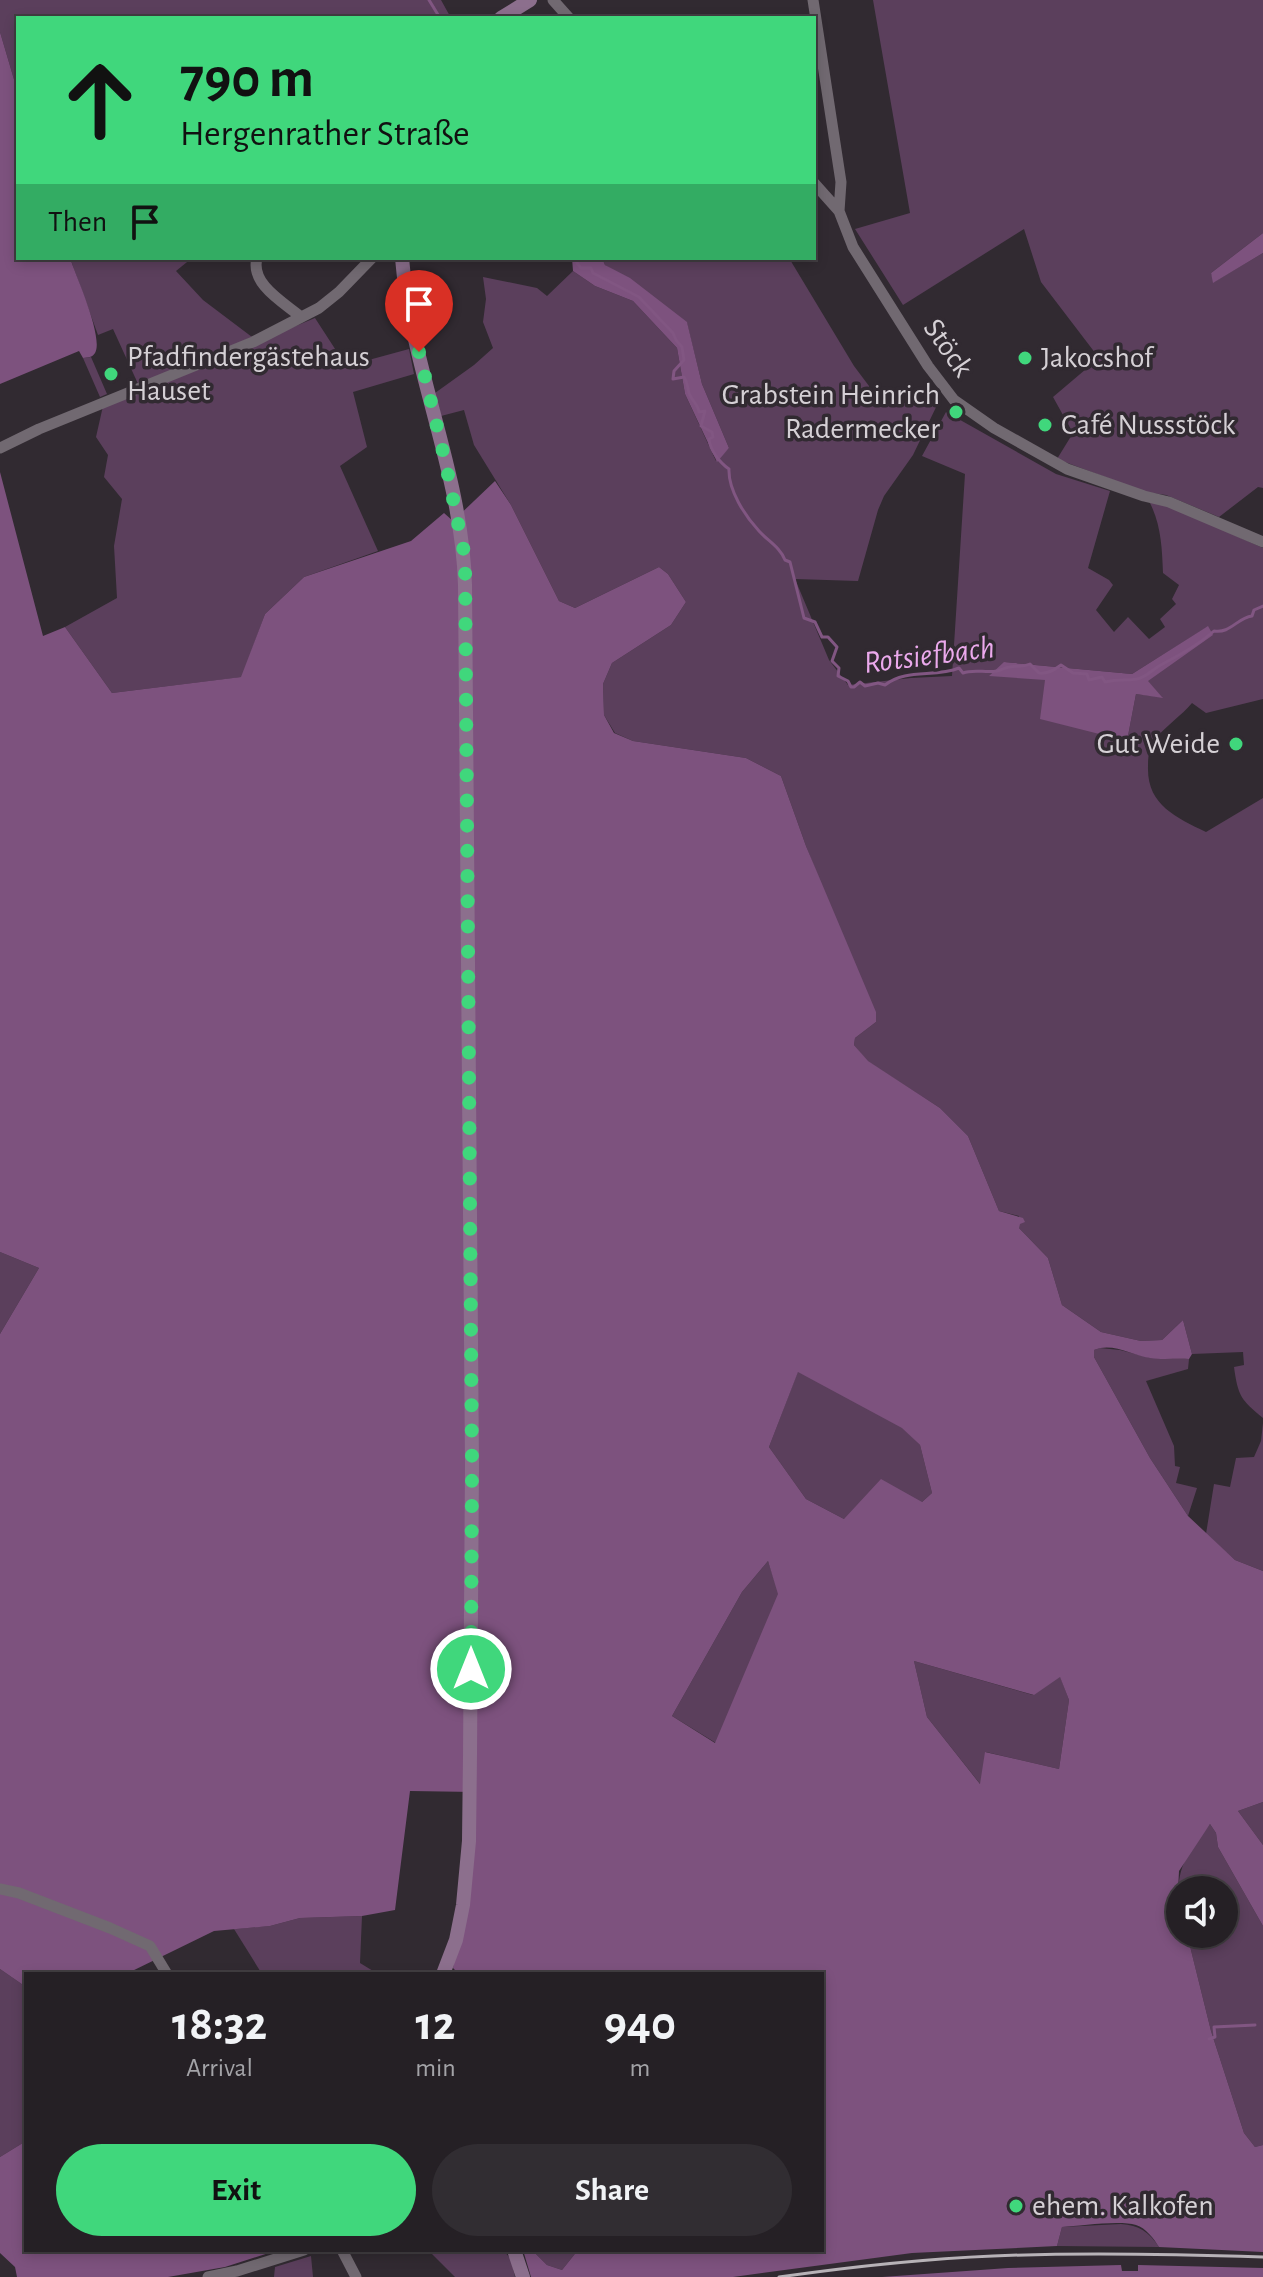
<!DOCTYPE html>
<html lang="en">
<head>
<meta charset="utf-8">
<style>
	:root { --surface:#252025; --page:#312d32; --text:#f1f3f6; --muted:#a3a3a7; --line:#423e42; --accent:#40d77c }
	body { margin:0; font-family:"Alegreya Sans",sans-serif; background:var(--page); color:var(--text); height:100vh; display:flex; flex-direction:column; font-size:30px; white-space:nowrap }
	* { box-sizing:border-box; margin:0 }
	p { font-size:26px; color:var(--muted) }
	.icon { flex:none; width:44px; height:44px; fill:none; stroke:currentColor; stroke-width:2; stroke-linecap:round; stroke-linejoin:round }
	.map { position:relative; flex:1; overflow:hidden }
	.panel { position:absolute; left:24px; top:1972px; width:800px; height:280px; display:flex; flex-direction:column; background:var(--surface); border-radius:0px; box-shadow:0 4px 12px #0003,0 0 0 2px var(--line) }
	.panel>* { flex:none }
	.banner { position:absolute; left:16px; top:16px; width:800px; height:244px; border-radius:0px; box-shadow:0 4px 12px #0003,0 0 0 2px var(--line); background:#40d77c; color:#111; overflow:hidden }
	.tools { position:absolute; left:1166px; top:1876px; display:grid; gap:16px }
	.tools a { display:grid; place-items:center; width:72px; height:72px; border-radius:50%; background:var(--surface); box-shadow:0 4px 12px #0003,0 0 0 2px var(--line); font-size:40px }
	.pin { position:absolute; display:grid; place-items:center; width:68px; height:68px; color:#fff; margin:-82px -34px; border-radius:50% 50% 50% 0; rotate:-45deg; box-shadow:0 0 8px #0007 }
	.pin .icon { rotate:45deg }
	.me { position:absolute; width:88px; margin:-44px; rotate:0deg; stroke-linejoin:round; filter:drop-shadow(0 0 6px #0008) }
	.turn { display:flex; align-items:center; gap:28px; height:168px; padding:0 32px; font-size:36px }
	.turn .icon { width:104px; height:104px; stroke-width:2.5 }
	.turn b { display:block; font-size:56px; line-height:68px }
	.then { display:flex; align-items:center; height:76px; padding:0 32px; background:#0003; gap:16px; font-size:30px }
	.eta { display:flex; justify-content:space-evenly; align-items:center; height:136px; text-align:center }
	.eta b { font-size:48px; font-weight:700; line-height:56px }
	.action { display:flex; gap:16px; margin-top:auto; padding:16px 32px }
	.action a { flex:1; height:92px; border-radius:48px; background:var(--accent); color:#111; font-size:32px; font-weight:700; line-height:92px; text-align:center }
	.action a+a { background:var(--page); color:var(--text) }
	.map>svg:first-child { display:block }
	.green { fill:#5b3f5c; fill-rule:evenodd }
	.forest { fill:#7d527e; fill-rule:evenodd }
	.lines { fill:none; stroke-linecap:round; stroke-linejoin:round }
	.stream { stroke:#815682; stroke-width:3 }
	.street { stroke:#716971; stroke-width:11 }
	.secondary { stroke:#8c6f8d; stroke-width:14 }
	.rail { stroke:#b7b2b7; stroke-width:3 }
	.route { stroke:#40d77c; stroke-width:14; stroke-dasharray:0 25.2 }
	.poi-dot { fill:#40d77c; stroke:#312a31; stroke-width:3 }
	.labels { text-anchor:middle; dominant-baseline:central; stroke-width:7; stroke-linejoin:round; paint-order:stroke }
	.street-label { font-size:30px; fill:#d5d0d5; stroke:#312a31 }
	.poi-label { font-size:30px; fill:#d5d0d5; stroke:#312a31; text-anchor:start }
	.water-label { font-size:32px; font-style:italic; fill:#eba9ec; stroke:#312a31 }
</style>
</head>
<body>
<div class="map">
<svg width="1263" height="2277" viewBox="0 0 1263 2277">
	<rect width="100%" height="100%" fill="#312a31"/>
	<path class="green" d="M0,0H441L451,18H18V93L0,32Z
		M873,0H1263V233L1211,273L1214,282L1263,253V488L1258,487L1219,517L1166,495L1145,492L1057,459L1073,433L1053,397L1099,358L1041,282L1024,229L903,305L855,229L910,213Z
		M70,258H192L176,271L203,300L252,337L139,386L113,329L98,335Z
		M602,258H789L854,366L869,386L870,405L939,401L913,455L884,496L878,510L858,581L795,579L829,660L848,685L911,678L952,676L965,474L922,456L946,412L1056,474L1110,491L1088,568L1109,580L1113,585L1096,610L1114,632L1128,617L1149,639L1165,627L1160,619L1176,604L1172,599L1179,585L1163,573C1162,547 1161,524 1149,501L1168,505L1263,548V699L1206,713L1192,703C1181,716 1167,725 1156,738C1149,747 1148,756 1148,767C1147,805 1176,817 1206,832L1263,798V1418C1241,1400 1238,1396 1234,1367L1244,1365L1243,1352L1192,1354L1183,1320L1162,1340L1141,1341L1101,1332L1062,1305L1048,1258L1019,1228V1216L999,1211L968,1136L940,1108L867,1061L854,1045L855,1038L876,1022L806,846L781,776L746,758L633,741L615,733L604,715L603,684L612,663L671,625L686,602L668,574L659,567L575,608L559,601L511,505L474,445L464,410L441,416L435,393L474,365L493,348L483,322L486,299L483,277L537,288L547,296L573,271L595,286L633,301L677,348L685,394L716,461L729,448L702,384L687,323L605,265ZM1207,627L1147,681L1162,697L1136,694L1127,741L1046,680L1004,662L1132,674Z
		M315,318L339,355L354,364L409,349L414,374L353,392L367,447L340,466L378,551L304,577L265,614L242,677L112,693L65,627L117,598L114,546L122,499L104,477L108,455L96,437L103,406Z
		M91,357L107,394L100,397L83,358Z
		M0,1252L39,1268L0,1334Z
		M1100,1348L1120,1350L1151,1358L1189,1359L1188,1369L1146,1381L1174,1446L1175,1466L1180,1467L1176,1483L1197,1488L1188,1516L1150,1458L1094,1357V1350Z
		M798,1371L902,1427L920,1445L932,1493L922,1502L844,1519L806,1499L769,1447Z
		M1263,1423V1571L1235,1560L1206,1534L1214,1484L1230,1487L1236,1458L1254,1457L1261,1441Z
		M768,1561L779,1594L716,1743L672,1716L742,1592Z
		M914,1661L1033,1695L1060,1676L1069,1700L1059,1769L986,1752L981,1785L927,1717Z
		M1263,1802V1845L1238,1811Z
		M1210,1824L1216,1833L1218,1847L1263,1926V2145L1255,2147L1244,2133L1211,2031L1187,1934H1224V1890H1180V1905C1174,1868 1189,1852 1210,1824Z
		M362,1916L360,1963L378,1974H262L234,1929L270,1926L300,1918Z
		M0,1969L26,1987V2141L0,2157Z
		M1121,2224C1139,2225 1149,2232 1159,2247L1057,2246L1062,2227Z
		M428,2250H503L511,2259L515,2277H455Z
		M532,2250H578L562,2270L547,2265Z
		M311,2256L313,2277H274L275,2267Z"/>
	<path class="forest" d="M0,32L18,93V258H70C76,276 104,338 95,353C92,358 88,357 83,358L79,351L0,384Z
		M1263,233V253L1213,283L1211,273Z
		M572,258H602L605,265L630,278L687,322L702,384L729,448L717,462L685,394L677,348L633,301L595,286L573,271Z
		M0,472L43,636L65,627L112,693L241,677L265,614L304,577L411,541L444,513L453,521L495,481L511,505L559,601L575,608L659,567L668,574L686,602L671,625L612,663L603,684L604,715L614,733L633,741L746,758L781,776L806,846L876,1012V1022L855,1038L854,1045L868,1061L940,1108L968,1136L999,1211L1023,1218L1025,1222L1020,1224L1019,1228L1048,1258L1062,1305L1101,1332L1141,1341L1162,1340L1183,1320L1192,1354L1189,1359C1177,1358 1163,1360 1150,1358C1132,1355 1112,1342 1094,1350V1357L1150,1458L1188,1516L1235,1560L1263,1571V1802L1238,1811L1263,1845V1926L1218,1847L1216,1833L1210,1824L1179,1871L1178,1891L1180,1934H1187L1211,2031L1244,2133L1255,2147L1263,2145V2252L1159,2247C1154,2239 1146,2228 1136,2225C1119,2220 1080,2226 1062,2227L1057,2246L912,2253L733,2277H531L523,2250H532L547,2265L562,2270L578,2250H822V1974H459L453,1968L475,1792L410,1791L395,1910L362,1916L300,1918L270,1926L214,1931L126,1974H26V1987L0,1969V1334L39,1268L0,1252ZM798,1372L902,1428L920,1445L932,1493L922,1502L881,1479L844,1519L806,1499L769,1447ZM768,1561L778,1594L715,1743L672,1716L742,1592ZM914,1661L1034,1695L1060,1677L1069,1700L1059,1769L985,1752L980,1784L927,1717Z
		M1208,626L1213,635L1148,681L1163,698L1136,694L1127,741L1040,719L1045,680L989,676L1004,662L1132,674Z
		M26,2141V2250H278L225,2267L168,2277H17L15,2267L0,2253V2157Z
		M1121,2265L1122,2271H1138V2265L1263,2268V2277H882L1008,2268Z"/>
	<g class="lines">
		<path class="stream" d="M429,0L440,18
			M576,258L577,263L581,268H591L593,273L639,297L673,333L676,340L682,347L684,360L674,371L673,379L684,377C688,383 687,386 689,393C691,400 698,404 699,412L705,411L701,426L712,432L713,437L709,439C710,450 720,463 729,469C728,490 745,516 759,531C768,541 780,547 785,560L790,562L804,618L815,622L822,637H828L837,647L832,661L839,668L838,676L848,681L851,687H854L860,682L865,686L878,683L885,685C906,668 935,678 959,668L963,673C973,669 986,673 997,671C1002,670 1006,667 1010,667C1018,665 1022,668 1030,664L1039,673C1048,674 1054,670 1061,665L1073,673L1087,674L1089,680L1102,677L1105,682C1119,679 1125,681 1137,679C1145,678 1152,670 1159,666C1179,655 1197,646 1214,631C1230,634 1237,618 1252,616L1254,610L1263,606
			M1209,2039L1215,2037L1214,2027L1255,2025"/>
		<path class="street" d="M553,0L569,18
			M813,0L841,182L839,211L853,247L928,366L954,400L994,428L1067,469L1144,496L1169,502L1263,542
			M814,183L839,211
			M257,258C250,284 283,302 301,317
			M0,448L39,429L253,342L319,308L339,292L372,258
			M0,1889L19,1893L110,1928L150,1946L167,1974
			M342,2250L356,2277
			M208,2277L237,2271L304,2250"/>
		<path class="secondary" d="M501,18L530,0
			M402,258C411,369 462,473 465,585L472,1465L470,1756L469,1841L463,1905L456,1940L443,1974
			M514,2250L523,2277"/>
		<path class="rail" d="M779,2277C850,2267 921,2259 993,2256C1083,2252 1173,2254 1263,2257"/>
	</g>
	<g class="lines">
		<path class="route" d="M419,352L445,460L465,557L472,1465L471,1669"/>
	</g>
	<g class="poi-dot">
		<circle cx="1025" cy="358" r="8"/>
		<circle cx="111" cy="374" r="8"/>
		<circle cx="956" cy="412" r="8"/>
		<circle cx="1045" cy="425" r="8"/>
		<circle cx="1236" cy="744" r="8"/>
		<circle cx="1016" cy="2206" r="8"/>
	</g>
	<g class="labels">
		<g class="street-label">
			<text transform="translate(948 348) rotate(55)">Stöck</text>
		</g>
		<g class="poi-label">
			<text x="127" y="357">Pfadfindergästehaus<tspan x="127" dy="34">Hauset</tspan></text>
			<text x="1041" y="358">Jakocshof</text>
			<text x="940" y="395" text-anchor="end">Grabstein Heinrich<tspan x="940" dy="34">Radermecker</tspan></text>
			<text x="1061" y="425">Café Nussstöck</text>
			<text x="1220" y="744" text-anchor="end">Gut Weide</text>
			<text x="1032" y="2206">ehem. Kalkofen</text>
		</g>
		<g class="water-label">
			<text transform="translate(929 655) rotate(-7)">Rotsiefbach</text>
		</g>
	</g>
</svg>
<div class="tools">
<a><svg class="icon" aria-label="sound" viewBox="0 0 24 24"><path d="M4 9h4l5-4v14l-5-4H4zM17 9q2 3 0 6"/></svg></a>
</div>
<div class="pin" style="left:419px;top:352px;background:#d93025"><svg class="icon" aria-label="arrive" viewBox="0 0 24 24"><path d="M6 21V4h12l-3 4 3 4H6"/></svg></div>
<svg class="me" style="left:471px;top:1669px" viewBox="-20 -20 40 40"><circle r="17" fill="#40d77c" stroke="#fff" stroke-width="3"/><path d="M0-11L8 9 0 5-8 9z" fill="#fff"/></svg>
<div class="banner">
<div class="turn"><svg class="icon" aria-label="ahead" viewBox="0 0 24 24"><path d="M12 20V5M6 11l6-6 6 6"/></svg><div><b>790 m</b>Hergenrather Straße</div></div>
<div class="then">Then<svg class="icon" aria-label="arrive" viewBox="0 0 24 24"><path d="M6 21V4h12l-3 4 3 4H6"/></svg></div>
</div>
<section class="panel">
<div class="eta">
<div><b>18:32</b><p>Arrival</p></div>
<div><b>12</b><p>min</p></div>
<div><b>940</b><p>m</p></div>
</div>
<div class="action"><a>Exit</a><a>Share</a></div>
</section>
</div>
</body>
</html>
